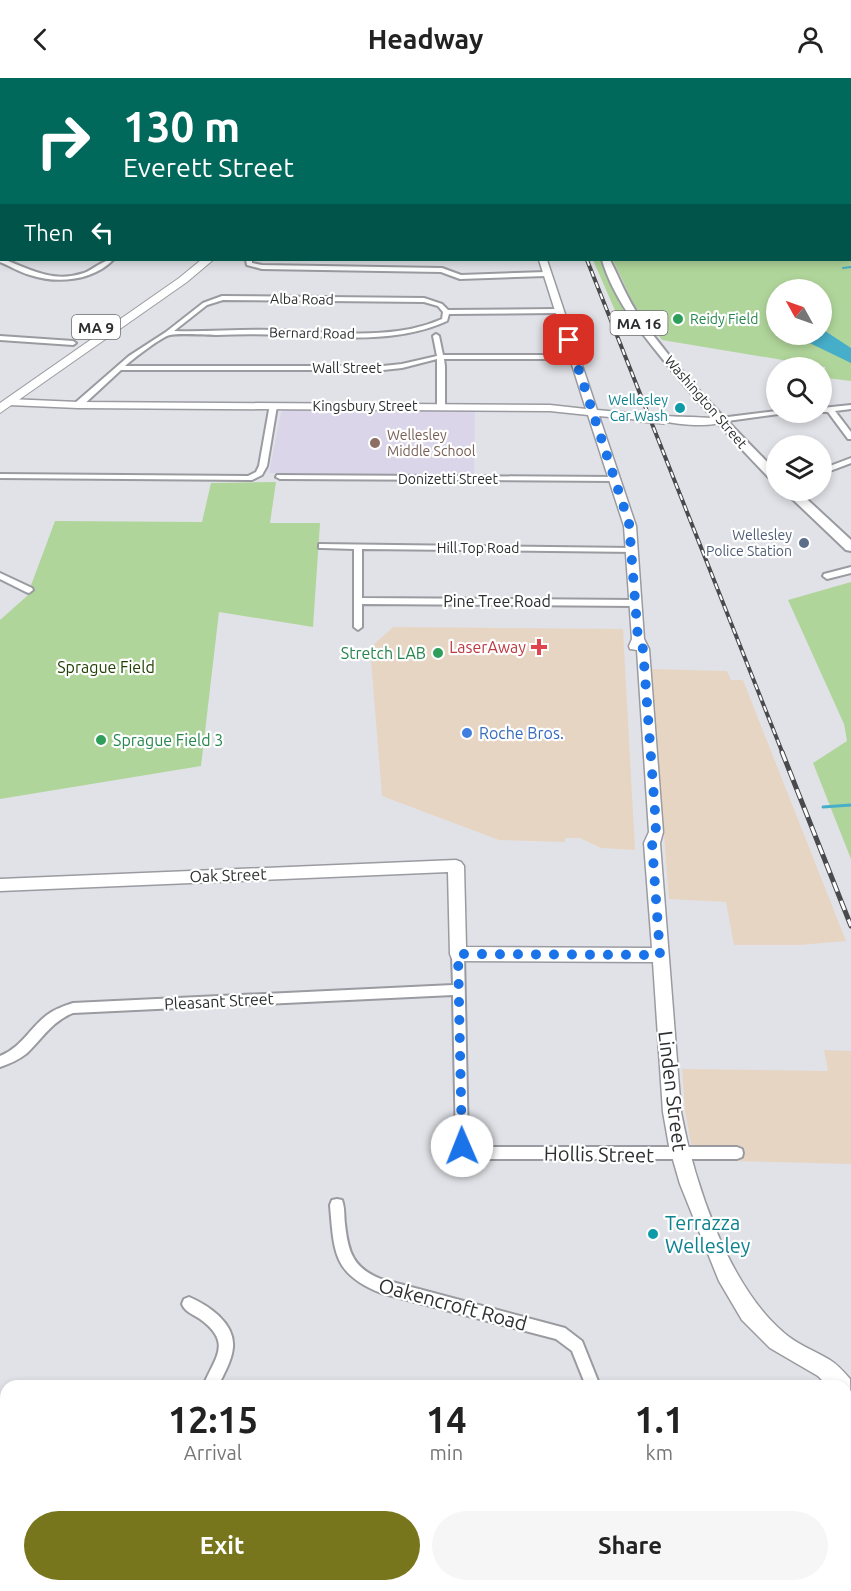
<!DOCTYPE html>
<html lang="en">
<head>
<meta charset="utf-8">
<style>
	:root { --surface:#fff; --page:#f6f6f6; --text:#222; --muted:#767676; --accent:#77761c }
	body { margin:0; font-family:Ubuntu,sans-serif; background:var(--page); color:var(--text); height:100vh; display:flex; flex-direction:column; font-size:22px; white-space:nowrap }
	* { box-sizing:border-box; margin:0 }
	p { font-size:20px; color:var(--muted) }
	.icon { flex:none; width:33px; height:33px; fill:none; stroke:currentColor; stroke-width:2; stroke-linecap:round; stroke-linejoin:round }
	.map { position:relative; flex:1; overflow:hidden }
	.side { position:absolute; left:0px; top:1302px; width:852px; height:212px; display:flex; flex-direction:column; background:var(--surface); border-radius:18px 18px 0 0; box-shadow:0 3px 9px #0003 }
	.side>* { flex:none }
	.top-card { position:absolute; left:0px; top:0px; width:852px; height:183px; box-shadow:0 3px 9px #0003; background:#00695c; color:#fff; overflow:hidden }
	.needle { width:39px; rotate:310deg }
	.tools { position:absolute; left:766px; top:201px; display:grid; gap:12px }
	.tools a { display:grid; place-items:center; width:66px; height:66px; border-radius:50%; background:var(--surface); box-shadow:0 3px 9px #0003; font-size:30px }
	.pin { position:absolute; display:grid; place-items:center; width:51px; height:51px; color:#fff; margin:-26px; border-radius:12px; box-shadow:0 3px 9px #0006 }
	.me { position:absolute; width:66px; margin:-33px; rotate:359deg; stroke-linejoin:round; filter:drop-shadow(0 0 4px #0008) }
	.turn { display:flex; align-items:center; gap:21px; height:126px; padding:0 24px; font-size:27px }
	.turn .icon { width:78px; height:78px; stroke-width:2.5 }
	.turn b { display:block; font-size:42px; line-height:51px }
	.then { display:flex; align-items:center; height:57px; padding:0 24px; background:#0003; gap:12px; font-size:22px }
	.eta { display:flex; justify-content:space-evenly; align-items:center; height:102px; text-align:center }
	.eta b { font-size:36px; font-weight:700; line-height:42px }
	.button { display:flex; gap:12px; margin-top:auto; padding:12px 24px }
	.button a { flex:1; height:69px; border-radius:36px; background:var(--accent); color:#fff; font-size:24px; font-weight:700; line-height:69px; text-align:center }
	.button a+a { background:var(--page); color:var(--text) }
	header { display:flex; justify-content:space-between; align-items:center; height:78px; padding:0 24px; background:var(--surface); font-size:27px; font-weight:700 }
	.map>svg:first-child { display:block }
	.commercial { fill:#e7d5c4 }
	.education { fill:#dbd5ea }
	.green { fill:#b0d59a; fill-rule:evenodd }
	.water { fill:#46aec9 }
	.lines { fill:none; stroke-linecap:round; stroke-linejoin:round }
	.stream-far2 { stroke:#46aec9; stroke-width:1.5 }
	.stream-far1 { stroke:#46aec9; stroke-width:2 }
	.stream { stroke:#46aec9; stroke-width:3 }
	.street-casing { stroke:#9a9ba0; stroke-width:4 }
	.secondary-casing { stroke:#9a9ba0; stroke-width:3 }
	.primary-casing { stroke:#9a9ba0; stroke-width:4 }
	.highway-casing { stroke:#9a9ba0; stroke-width:2 }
	.street { fill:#fff; fill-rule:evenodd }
	.secondary { fill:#fff; fill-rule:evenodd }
	.primary { fill:#fff; fill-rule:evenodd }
	.highway { fill:#fff; fill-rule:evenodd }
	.rail-far1-casing { stroke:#494a4d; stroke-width:4 }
	.rail-casing { stroke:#494a4d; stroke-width:5 }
	.rail-far1 { stroke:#fff; stroke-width:2; stroke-dasharray:6; stroke-linecap:butt }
	.rail { stroke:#fff; stroke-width:3; stroke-dasharray:10; stroke-linecap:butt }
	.secondary-bridge-casing { stroke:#9a9ba0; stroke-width:12; stroke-linecap:butt }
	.secondary-bridge { stroke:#fff; stroke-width:10 }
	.route { stroke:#1a73e8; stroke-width:10; stroke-dasharray:0 18 }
	.leisure-dot { fill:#2e9e5b; stroke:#fff; stroke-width:2 }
	.culture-dot { fill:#0f9aa8; stroke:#fff; stroke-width:2 }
	.education-dot { fill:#8d6e63; stroke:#fff; stroke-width:2 }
	.service-dot { fill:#5c6f8a; stroke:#fff; stroke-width:2 }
	.health-dot { fill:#e0444e; stroke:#fff; stroke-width:2 }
	.shop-dot { fill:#3f7fe0; stroke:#fff; stroke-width:2 }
	.labels { text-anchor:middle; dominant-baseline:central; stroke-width:4.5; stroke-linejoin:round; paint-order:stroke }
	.far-street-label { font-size:14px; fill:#2d2e30; stroke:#fff }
	.far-leisure-label { font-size:14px; fill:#27864d; stroke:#fff; text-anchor:start }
	.far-culture-label { font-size:14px; fill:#0d838f; stroke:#fff; text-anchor:end }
	.far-education-label { font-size:14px; fill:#785e54; stroke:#fff; text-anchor:start }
	.far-service-label { font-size:14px; fill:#4e5e75; stroke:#fff; text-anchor:end }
	.shield { fill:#fff; stroke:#6c6d6e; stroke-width:1.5 }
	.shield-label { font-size:15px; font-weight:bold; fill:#2d2e30 }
	.street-label { font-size:16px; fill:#2d2e30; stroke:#fff }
	.health-label { font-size:16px; fill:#be3a42; stroke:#fff; text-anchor:end }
	.leisure-label { font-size:16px; fill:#27864d; stroke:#fff; text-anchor:end }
	.park-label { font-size:16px; fill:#224204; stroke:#fff }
	.shop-label { font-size:16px; fill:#366cbe; stroke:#fff; text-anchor:start }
	.near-street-label { font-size:20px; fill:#2d2e30; stroke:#fff }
	.near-culture-label { font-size:20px; fill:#0d838f; stroke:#fff; text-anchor:start }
</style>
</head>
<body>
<header><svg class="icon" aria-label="back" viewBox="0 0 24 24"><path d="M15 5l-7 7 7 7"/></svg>Headway<svg class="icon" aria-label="person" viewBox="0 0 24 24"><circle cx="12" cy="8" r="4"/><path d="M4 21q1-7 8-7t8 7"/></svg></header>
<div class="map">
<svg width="851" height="1513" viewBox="0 0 851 1513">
	<rect width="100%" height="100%" fill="#e1e2e7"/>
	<path class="commercial" d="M393,549L623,551L635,772L601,770L580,760H565V764L499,762L382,718L370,570Z
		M651,591L727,593L731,602H743L846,863L799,867H734L726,824L669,821Z
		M824,972L851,973V1086L734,1083L731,1071H692L685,1033L682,991L828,993Z"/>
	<path class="education" d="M287,332L475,333L474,397L269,395L281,334Z"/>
	<path class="green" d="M851,154V303L827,300L825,289L662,262L634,227L613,182H850ZM777,212H822V256H777Z
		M593,182H602L630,247L621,246Z
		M276,404L270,445H320L313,549L219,534L201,688L0,721V542L27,518L55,443L202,444L211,405Z
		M851,504V781L813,685L847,663L844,646L788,522Z"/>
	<path class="water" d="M822,251L851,270V285L793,257L822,256Z"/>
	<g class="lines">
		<path class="stream-far2" d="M756,0L758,2"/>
		<path class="stream-far1" d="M843,190L851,189"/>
		<path class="stream" d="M823,729L851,727"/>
		<g class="street-casing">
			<path id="street" d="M105,0H109L104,2Z
				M165,0H170L163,2Z
				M530,0H548L530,2Z
				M702,0L706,1L697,2V1Z
				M841,0H845L846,2H841Z
				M0,24H2V26H0Z
				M0,76H2V80H0Z
				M0,100H2V104H0Z
				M2,119V123L0,124V120Z
				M850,133L851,134V138H850Z
				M0,139H2V143H0Z
				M2,157V161L0,162V158Z
				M0,180C29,190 51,206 84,195C94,191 104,181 113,182C92,203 57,206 30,197C19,194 10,188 0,184Z
				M246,182H252V185L262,187L442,190L461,197L546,194L549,196L546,198L460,201L441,194L262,191L247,187Z
				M222,218L424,220L442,226L448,232L558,231L561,233L558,235L449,236L447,243C397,266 338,259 285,257C262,256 239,256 216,257C205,257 180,255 170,257C161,259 133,281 125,288H383L402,286L437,278L433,258L436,256L439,258L443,277H575L578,279L575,281H444L445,288V329L441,331L437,329V281L402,290L383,292H121L81,329H75V325L129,278L166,254L203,225ZM223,222L424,224L438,228L443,234L442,241C390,264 327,253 272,252C239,251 207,254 174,253L207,227Z
				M0,258L73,263L76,265L73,267L0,262Z
				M270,326L277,328L267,388L262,397L252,402L0,400V396L248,398L256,394L259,388Z
				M851,327V331L835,333L851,354V361H848L828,334H822V330Z
				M777,333L794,334L720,344L716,342L720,340Z
				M851,380V385L822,396V391Z
				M277,397L615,399L619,401L615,403L280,401L276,399Z
				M319,466L633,470L637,472L636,474L362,471V520L636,522L640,525L636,528L362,526V549L358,552L354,549V471L322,470H319Z
				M851,489V495L827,501L823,498L824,496Z
				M0,495L32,510L33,512L29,515L26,514L0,501Z
				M458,871L462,873L464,876L468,1065L480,1069H737L742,1071L743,1075L742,1079L737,1081H480C471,1079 460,1077 456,1068L453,917L73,935C52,943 42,961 26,976C18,982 9,986 0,989V978C21,970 30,950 47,937C55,931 64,928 73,925L453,907L452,876L454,873Z
				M337,1121L342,1122C345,1130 344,1138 345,1146C348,1174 353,1190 381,1201L565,1250L582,1263L600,1308H586L572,1273L556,1261L381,1215C333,1196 334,1174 330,1127L332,1122Z
				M189,1219C208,1227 235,1245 233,1269C232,1282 224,1296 218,1308H203C215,1279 233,1265 200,1241C193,1236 185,1234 182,1226L184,1221Z
				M6,1400V1416L0,1417V1401Z
				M450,1508H467L465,1513H448Z"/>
		</g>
		<g class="secondary-casing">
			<path id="secondary" d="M850,12H851V16H850Z
				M850,36H851V41H850Z
				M539,182H547L597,332L641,336L646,339L641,342L599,338L636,448L644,561L649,571L663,754L660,765L681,1034C694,1104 728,1207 783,1254C796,1266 815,1273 830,1282C838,1287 844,1294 850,1301L851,1334L846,1332V1308H828L818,1298L770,1270L742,1242L719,1203L680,1106L669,1068L663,1034L653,884L458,883L452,881L450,876L448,794L0,813V801L456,782L461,784L464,788L466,869L652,870L644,765L649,754L637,572L630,571L629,568L632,561L624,448L588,337L550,333L78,330L9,327L4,324L9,321L78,324L550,327L586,331Z
				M665,338C675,339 721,339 725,342C713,351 677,346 661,343V339Z
				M851,1393V1431L846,1433V1395Z
				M798,1508H822L820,1513H795Z"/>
		</g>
		<g class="primary-casing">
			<path id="primary" d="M528,0H536V2H529Z
				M602,182H610C620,201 627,221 640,239C679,295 729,345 777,394V405L773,404C734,363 696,323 661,279C637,249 613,219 602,182Z
				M783,412H797L851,462V473L846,472Z"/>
		</g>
		<g class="highway-casing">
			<path id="highway" d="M339,0H347L338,2Z
				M201,182H213L187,204L0,335V325L179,200Z"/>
		</g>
		<use href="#street" class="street"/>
		<use href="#secondary" class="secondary"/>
		<use href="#primary" class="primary"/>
		<use href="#highway" class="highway"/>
		<g class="rail-far1-casing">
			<path id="rail-far1" d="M587,182L783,676"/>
		</g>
		<g class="rail-casing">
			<path id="rail" d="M782,674L851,848"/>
		</g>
		<use href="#rail-far1" class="rail-far1"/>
		<use href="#rail" class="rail"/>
		<g class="secondary-bridge-casing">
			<path id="secondary-bridge" d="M641,339L665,341"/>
		</g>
		<use href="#secondary-bridge" class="secondary-bridge"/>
	</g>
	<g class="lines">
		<path class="route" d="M462,1068L458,876L660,877L652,765L656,754L655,734L643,571L638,561L629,445L569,262"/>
	</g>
	<g class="leisure-dot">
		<circle cx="678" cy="241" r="6"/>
		<circle cx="438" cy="575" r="6"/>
		<circle cx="101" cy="662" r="6"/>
	</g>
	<g class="culture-dot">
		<circle cx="680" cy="330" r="6"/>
		<circle cx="653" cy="1156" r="6"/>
	</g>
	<circle class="education-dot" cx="375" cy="365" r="6"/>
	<circle class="service-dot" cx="804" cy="465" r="6"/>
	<path class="health-dot" d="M536 560h6v6h6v6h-6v6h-6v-6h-6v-6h6z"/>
	<circle class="shop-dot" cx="467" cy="655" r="6"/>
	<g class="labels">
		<g class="far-street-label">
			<text transform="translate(302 221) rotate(1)">Alba Road</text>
			<text transform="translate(312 255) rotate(1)">Bernard Road</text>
			<text x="347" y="290">Wall Street</text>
			<text transform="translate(706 324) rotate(49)">Washington Street</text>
			<text x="365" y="328">Kingsbury Street</text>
			<text x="448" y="401">Donizetti Street</text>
			<text x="478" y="470">Hill Top Road</text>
		</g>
		<g class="far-leisure-label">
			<text x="690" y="241">Reidy Field</text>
		</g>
		<g class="far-culture-label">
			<text x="668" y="322">Wellesley<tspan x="668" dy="16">Car Wash</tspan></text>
		</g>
		<g class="far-education-label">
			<text x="387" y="357">Wellesley<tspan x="387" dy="16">Middle School</tspan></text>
		</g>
		<g class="far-service-label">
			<text x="792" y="457">Wellesley<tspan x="792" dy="16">Police Station</tspan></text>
		</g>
		<g class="shield">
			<rect x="610.5" y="233" width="57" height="24" rx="4.5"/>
			<rect x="72" y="237" width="48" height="24" rx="4.5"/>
		</g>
		<g class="shield-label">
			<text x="639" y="245">MA 16</text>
			<text x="96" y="249">MA 9</text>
		</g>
		<g class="street-label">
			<text x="497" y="523">Pine Tree Road</text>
			<text transform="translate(228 797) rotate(-2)">Oak Street</text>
			<text transform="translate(219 923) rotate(-3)">Pleasant Street</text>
		</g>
		<g class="health-label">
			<text x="526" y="569">LaserAway</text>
		</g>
		<g class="leisure-label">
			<text x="426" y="575">Stretch LAB</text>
			<text x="113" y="662" text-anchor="start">Sprague Field 3</text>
		</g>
		<g class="park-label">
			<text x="106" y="589">Sprague Field</text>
		</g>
		<g class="shop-label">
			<text x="479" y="655">Roche Bros.</text>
		</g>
		<g class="near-street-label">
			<text transform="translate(673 1013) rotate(83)">Linden Street</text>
			<text transform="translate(599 1076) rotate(1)">Hollis Street</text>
			<text transform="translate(453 1226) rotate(15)">Oakencroft Road</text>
		</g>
		<g class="near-culture-label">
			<text x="665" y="1144">Terrazza<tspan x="665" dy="23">Wellesley</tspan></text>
		</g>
	</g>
</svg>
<div class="tools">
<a><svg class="needle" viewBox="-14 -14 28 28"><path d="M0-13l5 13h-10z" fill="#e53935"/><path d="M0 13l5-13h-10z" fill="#767676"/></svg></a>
<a><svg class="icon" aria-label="search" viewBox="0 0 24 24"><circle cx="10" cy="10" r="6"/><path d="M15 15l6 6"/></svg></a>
<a><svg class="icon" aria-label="layers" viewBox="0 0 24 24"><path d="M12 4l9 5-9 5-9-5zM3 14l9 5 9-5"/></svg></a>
</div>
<div class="pin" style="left:569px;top:262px;background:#d93025"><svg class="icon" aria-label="arrive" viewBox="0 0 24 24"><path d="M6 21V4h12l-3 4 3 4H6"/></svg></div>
<svg class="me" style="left:462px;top:1068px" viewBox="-20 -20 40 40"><circle r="19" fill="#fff"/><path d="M0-13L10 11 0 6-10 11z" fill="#1a73e8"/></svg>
<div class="top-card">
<div class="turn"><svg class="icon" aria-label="right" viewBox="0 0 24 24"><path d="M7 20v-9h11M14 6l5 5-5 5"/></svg><div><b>130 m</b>Everett Street</div></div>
<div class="then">Then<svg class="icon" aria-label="left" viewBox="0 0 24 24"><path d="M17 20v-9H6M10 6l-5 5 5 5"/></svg></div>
</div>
<section class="side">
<div class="eta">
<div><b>12:15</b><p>Arrival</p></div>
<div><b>14</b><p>min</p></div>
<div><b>1.1</b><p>km</p></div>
</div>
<div class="button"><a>Exit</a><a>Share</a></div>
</section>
</div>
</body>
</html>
